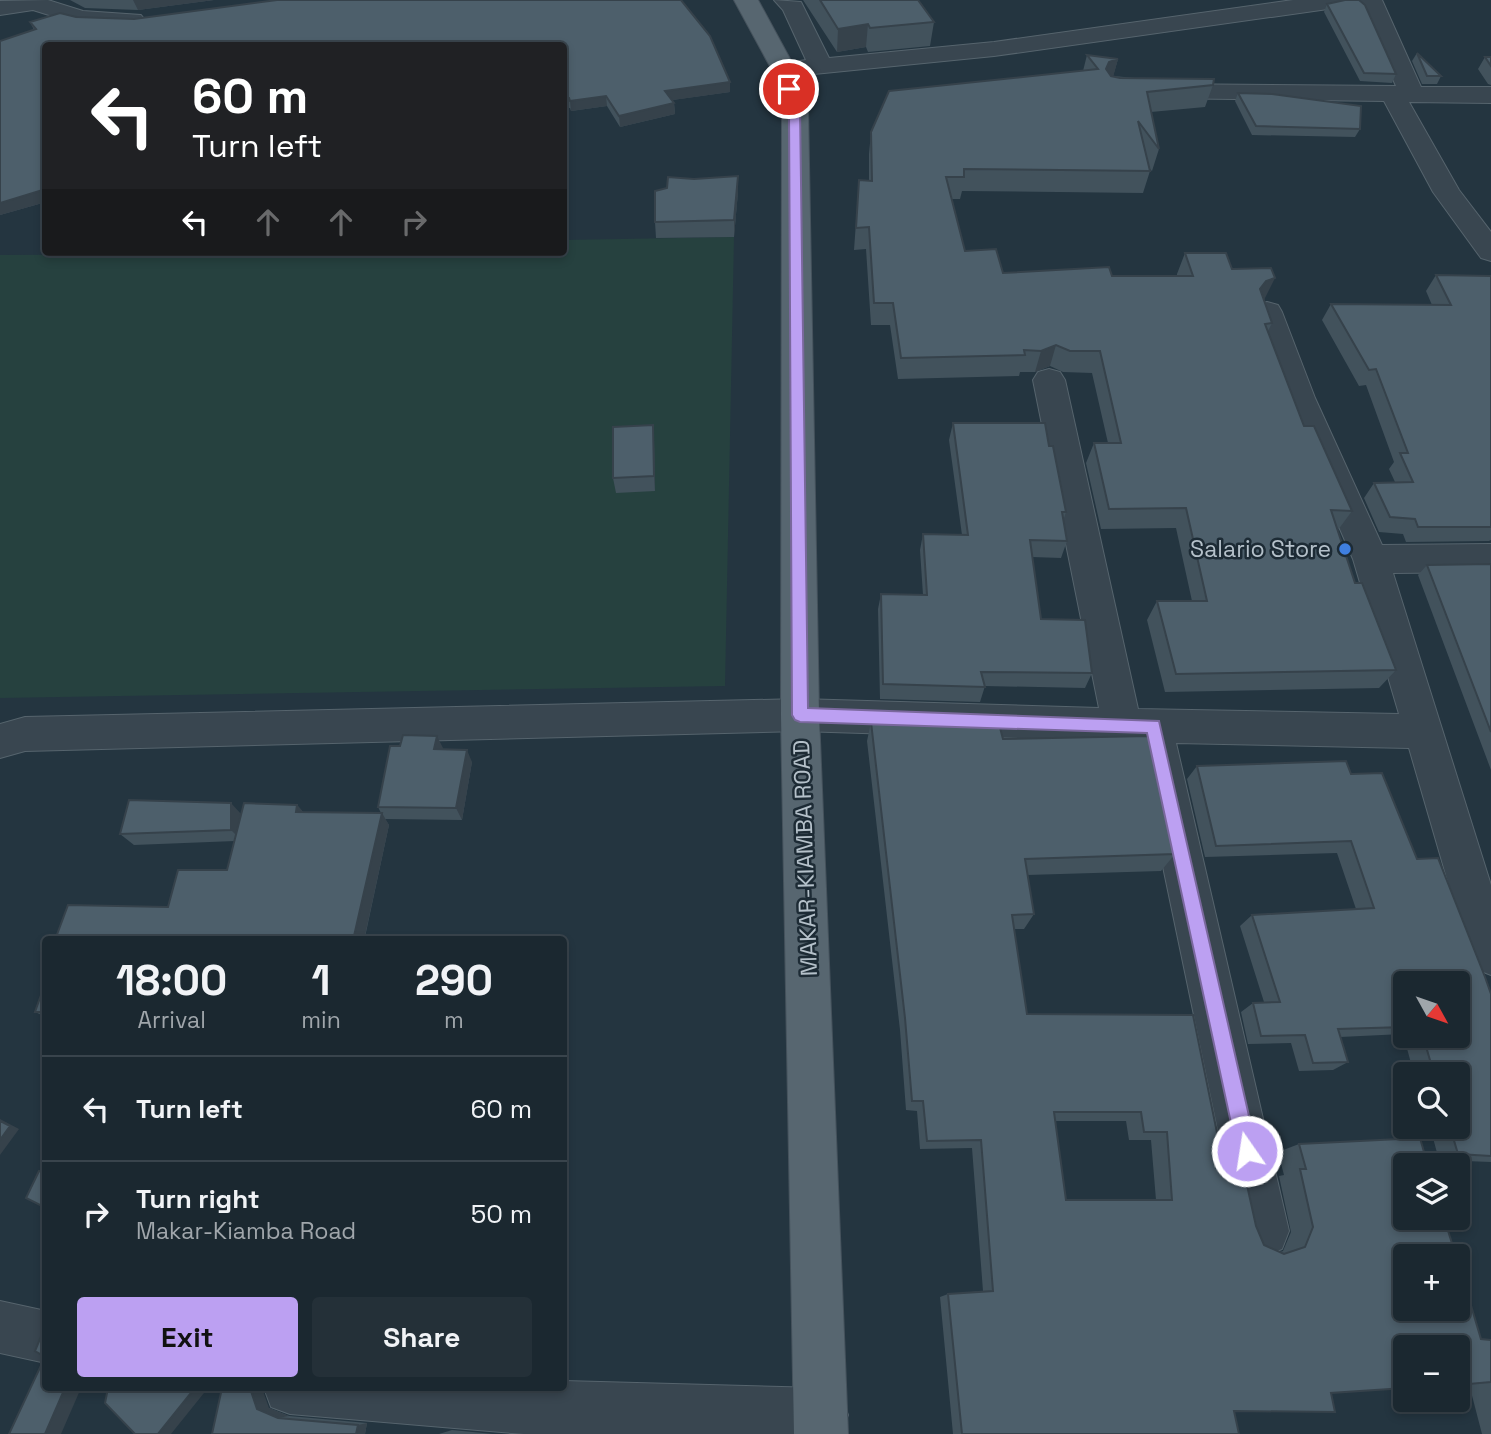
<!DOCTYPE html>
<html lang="en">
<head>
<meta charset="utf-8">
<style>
	:root { --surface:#1b2830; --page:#243038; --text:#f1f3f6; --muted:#a0a6ab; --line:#39444c; --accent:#bca0f2 }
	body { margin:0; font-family:"Space Grotesk",sans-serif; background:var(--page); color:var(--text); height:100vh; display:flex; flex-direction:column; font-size:26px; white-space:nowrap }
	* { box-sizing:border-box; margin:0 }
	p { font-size:23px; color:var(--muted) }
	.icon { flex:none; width:38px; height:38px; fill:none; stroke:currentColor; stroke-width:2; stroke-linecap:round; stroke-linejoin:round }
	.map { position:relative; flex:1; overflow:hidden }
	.side { position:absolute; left:42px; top:936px; width:525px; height:455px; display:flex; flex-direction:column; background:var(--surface); border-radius:7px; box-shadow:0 4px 10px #0003,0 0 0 2px var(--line) }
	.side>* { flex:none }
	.top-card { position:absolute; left:42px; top:42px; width:525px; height:214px; border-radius:7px; box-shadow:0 4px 10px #0003,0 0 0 2px var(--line); background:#202124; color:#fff; overflow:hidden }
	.needle { width:46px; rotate:130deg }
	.tools { position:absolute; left:1393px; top:971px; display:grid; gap:14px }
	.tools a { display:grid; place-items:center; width:77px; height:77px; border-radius:7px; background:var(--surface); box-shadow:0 4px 10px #0003,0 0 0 2px var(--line); font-size:35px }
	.pin { position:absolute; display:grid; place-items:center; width:60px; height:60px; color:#fff; margin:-30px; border:4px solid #fff; border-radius:50%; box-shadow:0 2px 7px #0007 }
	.me { position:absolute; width:77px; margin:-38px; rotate:347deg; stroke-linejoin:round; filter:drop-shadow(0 0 5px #0008) }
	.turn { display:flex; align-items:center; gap:24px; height:147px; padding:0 35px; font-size:32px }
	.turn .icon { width:91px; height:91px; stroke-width:2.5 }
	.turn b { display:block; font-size:49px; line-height:60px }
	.lanes { display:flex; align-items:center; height:66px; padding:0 35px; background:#0003; justify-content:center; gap:35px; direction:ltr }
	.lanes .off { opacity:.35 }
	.eta { display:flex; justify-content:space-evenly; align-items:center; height:119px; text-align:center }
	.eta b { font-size:42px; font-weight:800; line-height:49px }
	.cta { display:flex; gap:14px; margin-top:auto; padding:14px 35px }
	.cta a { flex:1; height:80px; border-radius:7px; background:var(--accent); color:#111; font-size:28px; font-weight:800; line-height:80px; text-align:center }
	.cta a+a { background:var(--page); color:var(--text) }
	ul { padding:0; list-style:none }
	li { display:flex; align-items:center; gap:21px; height:105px; padding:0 35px; border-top:2px solid var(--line) }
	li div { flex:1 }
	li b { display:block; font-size:26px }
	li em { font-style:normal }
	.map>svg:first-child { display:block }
	.green { fill:#26413f }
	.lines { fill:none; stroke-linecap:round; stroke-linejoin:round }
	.minor-casing { stroke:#56646d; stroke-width:2 }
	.major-casing { stroke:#45525c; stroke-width:2 }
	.minor { fill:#394650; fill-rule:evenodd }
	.major { fill:#576670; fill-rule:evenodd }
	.wall { fill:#42525c; fill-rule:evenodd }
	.shaded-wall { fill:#36424b }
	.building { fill:#4d5f6b; stroke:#36424b; stroke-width:2; fill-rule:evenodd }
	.route { fill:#bca0f2; stroke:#7a689d; stroke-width:2 }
	.shop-dot { fill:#3f7fe0; stroke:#1d2b35; stroke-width:2.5 }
	.labels { text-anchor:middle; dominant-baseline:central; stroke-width:5; stroke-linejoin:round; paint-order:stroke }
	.poi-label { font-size:23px; fill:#b5c1ca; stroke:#1d2b35; text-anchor:end }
	.street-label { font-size:23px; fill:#b5c1ca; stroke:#1d2b35 }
</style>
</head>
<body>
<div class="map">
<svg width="1491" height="1434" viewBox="0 0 1491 1434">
	<rect width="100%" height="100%" fill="#243540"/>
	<path class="green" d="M734,237L725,686L0,698V255L564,252V240Z"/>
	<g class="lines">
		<g class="minor-casing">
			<path id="minor" d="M48,0L83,11L141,15L145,20L141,25L133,27L81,25L33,10L0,15V1Z
				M774,0L801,2L829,58L994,42L1293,0H1354L1350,5L1342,7L994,56L784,77L775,75L772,70L775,65L806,60L783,10Z
				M1358,0H1382L1421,87H1491V103L1409,102L1459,190L1491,232V261L1481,258L1433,192L1384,101L1157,98L1148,96L1145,91L1148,86L1157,84L1396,86Z
				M1267,302L1278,305L1282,312L1315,398L1382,545L1491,544V572L1393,573L1491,885V975L1476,969L1469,954L1409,748L1176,743L1289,1231L1282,1249L1264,1256L1246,1249L1239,1231L1137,742L800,731L25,751L0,758V724L25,717L800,699L1099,708L1033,380L1038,372L1049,369L1060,372L1065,380L1138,709L1399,714L1353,559L1283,398L1252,312L1256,305Z
				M0,1301L46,1311V1363L0,1353Z
				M564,1381L821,1388L840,1396L848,1415L840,1434H524L290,1414L271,1407L264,1388H564Z"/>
		</g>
		<g class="major-casing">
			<path id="major" d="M734,0H758L796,70L808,108L819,715L848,1434H794L781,715L782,108L772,70Z"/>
		</g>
		<use href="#minor" class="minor"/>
		<use href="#major" class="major"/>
	</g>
	<path class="wall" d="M70,0H214L138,10L85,8Z
		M277,0H681L710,36L730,82V92L672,100L674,103L675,114L620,127L607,106L571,111L570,108H564V46H46V202L0,215V41L34,30L30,22L60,13L76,17L134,19Z
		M803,0H918L934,22L930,46L868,52L866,47L837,52Z
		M1327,4L1396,74L1392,83L1360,81L1324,12Z
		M1417,53L1441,76L1437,84H1422L1412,61Z
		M1087,55L1118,59L1113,76L1213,85L1205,107L1151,112L1159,149L1152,171L1149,168L1150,171L1143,193L962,191L960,199H952L965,251L1003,273L1112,276H1177V274L1185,253L1232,269L1264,300L1272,323L1268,331L1304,426L1352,511L1338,530L1355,583L1396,670L1379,688L1165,692L1147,620L1157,601H1192L1176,528L1101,529L1086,463L1094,443H1108L1092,373L1063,372L1050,366L1035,372H1020L1019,376L898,379L890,325H871L866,249L854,250L859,180L869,181V154L871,132L1083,71Z
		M1485,57H1491V85L1488,84L1478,69Z
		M1238,93L1360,129L1355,137L1252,135L1235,101Z
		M738,192L734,237L656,238L655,222Z
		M1436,275L1491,276V540L1489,541L1406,542L1403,534L1379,532L1364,498L1374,483L1395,482L1389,469L1394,462L1366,385L1359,386L1322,320L1331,304L1432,305L1426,291Z
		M953,423L1049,446L1066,512L1063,521L1067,541L1061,558L1032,557L1041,619L1092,673L1085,688L985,686L980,702L880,699L878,609L881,594L923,595L920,550L923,534L962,535L949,440Z
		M654,440L655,491L616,493L613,478Z
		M1491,564V770L1418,575L1427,565Z
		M885,717L1003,739L1175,854L1161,871L1027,875L1034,914L1024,929H1014L1027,1014L1224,1167L1256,1226L1264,1245L1280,1252L1283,1251L1291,1232L1279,1176L1284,1175L1278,1152L1299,1144L1481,1339L1491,1340V1434H1482L1469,1384L1331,1393L1234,1411L1239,1434H953L940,1297L948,1294L983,1291L972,1148L920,1149L917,1111L906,1110L900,1030L867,741L871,722L884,721ZM1055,1121H1126L1129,1140H1151L1156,1200H1066Z
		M443,748L442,749L472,762L462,820L385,819L389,825L365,937L435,938L436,940H55L168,907L227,870L235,841L134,845L120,834L297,805L303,812L381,813L378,807Z
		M1197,766L1351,774L1417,859L1491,994V1162L1439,1160L1430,1127H1458V1074H1414L1403,1034L1340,1037L1348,1062L1333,1070L1299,1071L1291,1043L1248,1044L1241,1012L1253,1003L1264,1002L1240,926L1252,915L1356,909L1337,853L1205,857L1187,779ZM1405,984L1458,1036H1405Z
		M46,981V1017L35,1012Z
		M269,1408L289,1416L367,1423L365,1434H212Z
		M452,1430L493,1434H439Z"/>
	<path class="shaded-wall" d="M133,0H214L138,10Z
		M868,24L866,47L837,52L838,29Z
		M1118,59L1112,81L1106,69L1109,62Z
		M730,82V92L666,101L665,91Z
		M606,96L607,106L571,111L570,101Z
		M674,103L675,114L620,127L619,116Z
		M738,176V192L734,237V220Z
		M46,189V202L0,215V203Z
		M1275,278L1264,300L1260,289L1266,281Z
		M1056,345L1050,366L1035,372L1041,351Z
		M653,425L654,440L655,491L654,476Z
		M437,736L443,748L441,761L434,749Z
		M467,750L472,762L462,820L456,808Z
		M231,803L242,815V841L231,830Z
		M297,805L307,816L296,812Z
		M382,813L389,825L364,940L354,936Z
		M0,1119L19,1129L0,1155Z
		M65,1388H81L61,1434H45Z
		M195,1388H208L171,1434H158Z
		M250,1388H262L269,1408L289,1416L278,1418L257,1409Z
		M367,1423L365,1434H356L358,1425Z"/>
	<path class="building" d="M277,0H681L710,36L730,82L665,91L674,103L619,116L606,96L570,101L569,98H564V46H46V189L0,203V41L36,29L30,22L60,13L76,17L134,19Z
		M820,0H918L934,22L870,28L868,24L838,29Z
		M1345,0H1359L1365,5L1396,74L1364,73L1327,4Z
		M1417,53L1441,76H1427Z
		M1087,55L1118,59L1109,62L1106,69L1111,76L1120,78L1214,79L1213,85L1147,92L1159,149L1138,121L1150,171L964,169V177H946L965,251L996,249L1003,273L1109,267L1112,276H1193L1185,253H1226L1232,269L1271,268L1275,278L1266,281L1260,289L1272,323L1265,324L1304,426H1314L1352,511L1331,510L1355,583H1362L1396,670L1176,674L1157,601H1207L1186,508L1109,509L1094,443H1121L1100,351H1070L1056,345L1041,351L1024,350L1025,355L901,358L893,303H874L869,227L856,228L859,180L872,181L871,132L889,91L1098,69Z
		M1485,57H1491V66Z
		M1238,93L1272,94L1361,106L1360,129L1256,126Z
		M738,176L734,220L655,222V191L667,188L668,177L694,179Z
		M1436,275L1491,276V527H1418L1415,519L1390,517L1374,483L1413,482L1400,453H1408L1376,369L1369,370L1331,304L1451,305Z
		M953,423H1045L1049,446H1053L1066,512H1062L1067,541L1030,540L1041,619L1085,620L1092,673L981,672L985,687L883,684L881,594L927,595L923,534L968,535Z
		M653,425L654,476L613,478V427Z
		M1491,564V732L1427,565Z
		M885,717L998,720L1003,739L1149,736L1175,854L1025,859L1034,914L1012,915L1027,1014L1193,1015L1224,1167H1243L1256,1226L1264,1245L1284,1254L1305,1247L1313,1227L1300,1169H1306L1299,1144L1420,1138L1428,1166H1405V1218H1444L1456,1256H1405V1309H1458V1262L1481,1339L1491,1340V1382L1458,1385V1348H1405V1388L1331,1393L1335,1412L1234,1411L1239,1434H962L948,1294L993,1291L981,1140L927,1141L923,1101H912L905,1018L871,722L885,721ZM1054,1112H1141L1144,1132H1167L1172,1200H1066Z
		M403,735L437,736L434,749L467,750L456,808L378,807L390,746H400Z
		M1346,761L1351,774L1382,773L1417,859L1438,858L1485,977L1491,994V1156L1458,1154L1450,1127H1458V1074H1434L1423,1036H1458V984H1405V1027L1338,1029L1348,1062L1313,1063L1305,1035L1261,1036L1253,1003L1280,1002L1252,915L1374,908L1351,841L1216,846L1197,766Z
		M129,800L231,803V830L120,834Z
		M244,803L297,805L296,812L382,813L354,936L435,938V940H55L68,905L168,907L178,870H227Z
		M46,981V1012H35Z
		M0,1121L10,1126L0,1140Z
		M39,1171L46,1173V1208L26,1198Z
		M46,1324V1388H65L45,1434H9L45,1357L35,1351Z
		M108,1388H195L158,1434H135L105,1403Z
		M222,1388H250L257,1409L278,1418L358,1425L356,1434H212Z"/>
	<path class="route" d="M786,87L795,89L800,108L808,708L1159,721L1257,1151L1254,1158L1247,1161L1240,1158L1237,1151L1147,733L800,722L795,720L792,715L789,108Z"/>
	<circle class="shop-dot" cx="1345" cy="549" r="7"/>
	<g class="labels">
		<g class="poi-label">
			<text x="1331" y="549">Salario Store</text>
		</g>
		<g class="street-label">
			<text transform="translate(805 858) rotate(-92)">MAKAR-KIAMBA ROAD</text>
		</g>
	</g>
</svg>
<div class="tools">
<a><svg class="needle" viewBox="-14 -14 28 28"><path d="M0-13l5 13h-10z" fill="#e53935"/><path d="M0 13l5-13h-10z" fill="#a0a6ab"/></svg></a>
<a><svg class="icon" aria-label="search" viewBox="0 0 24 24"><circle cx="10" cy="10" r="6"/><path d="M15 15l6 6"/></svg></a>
<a><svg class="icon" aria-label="layers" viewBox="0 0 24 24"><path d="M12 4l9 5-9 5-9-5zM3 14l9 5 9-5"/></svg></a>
<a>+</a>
<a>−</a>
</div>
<div class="pin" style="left:789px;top:89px;background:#d93025"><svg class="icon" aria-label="arrive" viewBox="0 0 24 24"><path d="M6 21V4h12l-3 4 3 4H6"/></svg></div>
<svg class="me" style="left:1247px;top:1151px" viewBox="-20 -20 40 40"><circle r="17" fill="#bca0f2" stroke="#fff" stroke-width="3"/><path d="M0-11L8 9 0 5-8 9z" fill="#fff"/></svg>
<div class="top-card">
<div class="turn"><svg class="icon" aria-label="left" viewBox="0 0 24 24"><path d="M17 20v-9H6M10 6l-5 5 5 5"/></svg><div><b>60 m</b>Turn left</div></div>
<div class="lanes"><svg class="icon" aria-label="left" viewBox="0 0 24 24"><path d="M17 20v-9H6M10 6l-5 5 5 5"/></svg><svg class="icon off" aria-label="ahead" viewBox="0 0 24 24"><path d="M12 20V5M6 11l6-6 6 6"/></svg><svg class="icon off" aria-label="ahead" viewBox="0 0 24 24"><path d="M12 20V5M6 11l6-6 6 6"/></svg><svg class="icon off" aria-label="right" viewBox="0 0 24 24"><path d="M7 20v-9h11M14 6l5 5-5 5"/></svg></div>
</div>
<section class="side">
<div class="eta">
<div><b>18:00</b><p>Arrival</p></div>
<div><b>1</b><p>min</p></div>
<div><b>290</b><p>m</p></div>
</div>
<ul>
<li><svg class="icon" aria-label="left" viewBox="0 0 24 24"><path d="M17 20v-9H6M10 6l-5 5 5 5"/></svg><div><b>Turn left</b></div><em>60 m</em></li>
<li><svg class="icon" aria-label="right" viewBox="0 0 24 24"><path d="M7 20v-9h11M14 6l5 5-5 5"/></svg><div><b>Turn right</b><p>Makar-Kiamba Road</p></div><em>50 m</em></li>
</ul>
<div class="cta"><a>Exit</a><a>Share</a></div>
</section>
</div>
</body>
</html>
